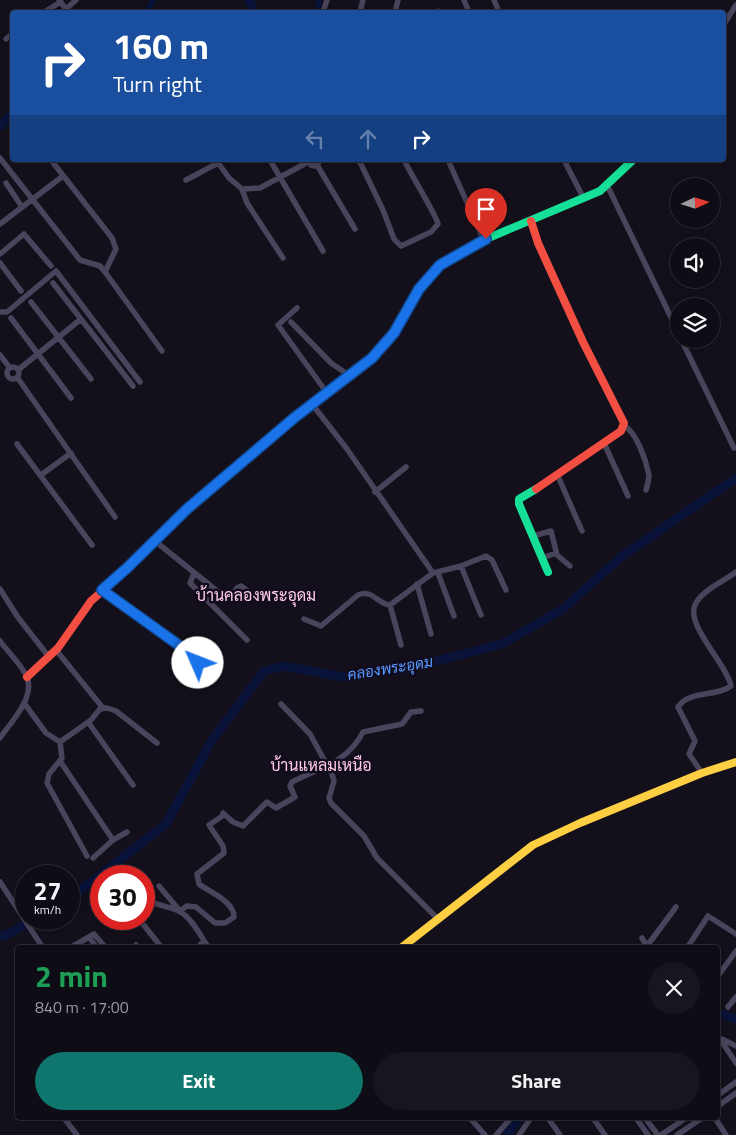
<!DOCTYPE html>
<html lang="en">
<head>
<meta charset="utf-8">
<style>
	:root { --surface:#0e0c14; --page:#17151d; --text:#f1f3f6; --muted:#9b9ba0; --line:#2e2c34; --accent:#0f766e }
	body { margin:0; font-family:"Titillium Web",Sarabun,sans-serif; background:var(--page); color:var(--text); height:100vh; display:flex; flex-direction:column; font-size:19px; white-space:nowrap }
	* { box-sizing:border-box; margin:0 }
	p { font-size:16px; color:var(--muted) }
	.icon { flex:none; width:28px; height:28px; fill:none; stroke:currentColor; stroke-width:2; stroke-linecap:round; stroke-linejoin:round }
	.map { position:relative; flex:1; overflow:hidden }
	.side { position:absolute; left:15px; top:945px; width:705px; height:175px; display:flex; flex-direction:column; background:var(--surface); border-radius:5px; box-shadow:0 2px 8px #0003,0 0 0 1px var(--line) }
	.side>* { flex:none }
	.guide { position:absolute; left:10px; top:10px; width:716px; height:152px; border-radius:5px; box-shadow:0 2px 8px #0003,0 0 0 1px var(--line); background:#1a4fa0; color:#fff; overflow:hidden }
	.needle { width:32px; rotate:86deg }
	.tools { position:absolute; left:670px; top:178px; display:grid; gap:10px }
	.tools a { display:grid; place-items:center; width:50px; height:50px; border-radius:50%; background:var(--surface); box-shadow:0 2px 8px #0003,0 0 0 1px var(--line); font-size:25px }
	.speed { position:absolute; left:15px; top:865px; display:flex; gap:10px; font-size:25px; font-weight:700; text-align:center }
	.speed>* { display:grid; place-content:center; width:65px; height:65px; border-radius:50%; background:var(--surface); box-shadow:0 2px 8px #0003,0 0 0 1px var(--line); line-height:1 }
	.speed small { font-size:12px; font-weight:400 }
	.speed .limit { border:8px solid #d22; background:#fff; color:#111 }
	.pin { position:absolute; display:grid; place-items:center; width:42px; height:42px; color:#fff; margin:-51px -21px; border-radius:50% 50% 50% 0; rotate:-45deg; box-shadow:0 0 5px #0007 }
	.pin .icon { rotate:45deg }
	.me { position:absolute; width:55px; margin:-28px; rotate:314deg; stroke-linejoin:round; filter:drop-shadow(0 0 4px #0008) }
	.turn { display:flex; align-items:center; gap:18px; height:105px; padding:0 20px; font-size:22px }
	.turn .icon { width:65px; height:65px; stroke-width:2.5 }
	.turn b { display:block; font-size:35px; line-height:42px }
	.lanes { display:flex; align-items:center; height:48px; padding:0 20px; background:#0003; justify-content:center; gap:25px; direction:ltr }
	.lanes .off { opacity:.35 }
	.round { display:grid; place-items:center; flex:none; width:52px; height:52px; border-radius:26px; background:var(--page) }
	.overview { display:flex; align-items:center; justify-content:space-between; height:85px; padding:0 20px }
	h1 { font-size:30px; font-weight:700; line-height:38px; color:#1e9e55 }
	.primary-button { display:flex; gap:10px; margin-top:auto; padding:10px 20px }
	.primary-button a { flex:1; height:58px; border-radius:30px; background:var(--accent); color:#fff; font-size:20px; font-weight:700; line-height:58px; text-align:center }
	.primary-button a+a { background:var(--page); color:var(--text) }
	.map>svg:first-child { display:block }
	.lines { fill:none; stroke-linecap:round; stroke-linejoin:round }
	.canal { stroke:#091339; stroke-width:5.5 }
	.river { stroke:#091339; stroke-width:9 }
	.street { stroke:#49445c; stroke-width:5.5 }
	.fast { stroke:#16e098; stroke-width:8 }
	.slow { stroke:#ffcf43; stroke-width:8 }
	.jam { stroke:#f24e42; stroke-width:8 }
	.route-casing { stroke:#114b97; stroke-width:12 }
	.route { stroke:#1a73e8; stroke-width:9 }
	.labels { text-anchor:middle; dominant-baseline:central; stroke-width:5; stroke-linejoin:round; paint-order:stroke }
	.water-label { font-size:15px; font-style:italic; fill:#5899ff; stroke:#120c1f }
	.quarter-label { font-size:16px; fill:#ffcce5; stroke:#120c1f }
</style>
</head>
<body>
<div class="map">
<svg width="736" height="1135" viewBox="0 0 736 1135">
	<rect width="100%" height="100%" fill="#13101b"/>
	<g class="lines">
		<path class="canal" d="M147,12L153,0
			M318,12L319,0"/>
		<path class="river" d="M249,0L254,12
			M0,126L12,114
			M69,899L166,824L212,740L264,671L283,666L344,677L406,669L502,644L563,609L621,557L736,478
			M0,936L6,935L36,919
			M718,1013L736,1019
			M507,1135L519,1118"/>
		<path class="street" d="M59,0L68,12
			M464,0L469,12
			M494,0L499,12
			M66,9L76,0
			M44,12L61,2
			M323,12L327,0
			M360,12L363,0
			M395,12L398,0
			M438,12V11
			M724,24L736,5
			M6,39L12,34
			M0,158L80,260L100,266L105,272L162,351
			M51,160L112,238L116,249L105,272
			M216,160L229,178L242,189L260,188L308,162
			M270,160L323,251
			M308,160L311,165L315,166L321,160
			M359,160L383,210L394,239L401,246L431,232L438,224C437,216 410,173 404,160
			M448,160L481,234
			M564,160L584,199
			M317,165L355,229
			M186,180L218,163
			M6,183L22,207
			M607,185L679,334
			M242,189L247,203L283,258
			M0,224L63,176
			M0,254L24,234L51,266
			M0,263L21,291
			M53,283L133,386
			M31,302L91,379
			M297,308L278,325L327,393
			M0,312H7L56,271L140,382
			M11,318L71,398
			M291,322L331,363L350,376
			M681,339L734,448
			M0,355L10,368
			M7 373a6 6 0 1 1 12 0a6 6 0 1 1-12 0Z
			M18,370L81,319
			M17,377L115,517
			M312,404L347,449L433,573
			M625,426C637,434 646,460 649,475C649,480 647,486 646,490
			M604,443L628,496
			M17,444L92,545
			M557,474L582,531
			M41,475L71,453
			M375,492L406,467
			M533,536L551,531L557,555L570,566
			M155,541L227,599H230L237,588L241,586L259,599
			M542,558L556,553
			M461,566L481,615
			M194,573L190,583L247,640
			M438,573L454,616
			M417,584L431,634
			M0,589L17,616L49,657
			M102,590L187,651L197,663
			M390,605L401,645
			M304,619L321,626L358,595C373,589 377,604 390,605L433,573L461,566L486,556L492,560L506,590
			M0,641C8,652 20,663 26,675C37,696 11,722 0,738
			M56,650L103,708
			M24,703L46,733L60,742L91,720L100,709L107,708L116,711L157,743
			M281,704L310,734L332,774L334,781L329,798L331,803L364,836L377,858L438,919
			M88,722L133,785
			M60,742L62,758L49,774L47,783L87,856
			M60,761L113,840L127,832
			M702,773L689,754L695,741L678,707C689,690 717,697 731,686C727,664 683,623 696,603C703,590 724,581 736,572
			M223,813L233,822L243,826L267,802L276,808L295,797L290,786L292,782C321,767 347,763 363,732L402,724L411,712L421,711
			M93,858L113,840
			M128,871L132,876
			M0,882L43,948
			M159,886L180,911L187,906L196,907L215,923H225L234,917C234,901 209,892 199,884L197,874L224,853L223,846L209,825L221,817
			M144,894C153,908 169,904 182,913C193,920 201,937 209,948
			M139,919L162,948
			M89,937L97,948
			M642,938L648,948
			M136,945L139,948
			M647,946L676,907
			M70,948L94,934L106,948
			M197,948L204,941
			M687,948L708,916L736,934
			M718,976L736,951
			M728,1007L736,997
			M720,1039L736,1063
			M722,1039L736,1046
			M718,1095L736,1082
			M718,1106L736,1093
			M64,1118L77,1135
			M470,1118L485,1135
			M548,1118L560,1135
			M593,1118L605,1135
			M636,1118L648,1135
			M645,1118L658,1135
			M715,1118L726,1135
			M496,1135L511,1118
			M519,1135L531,1118
			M661,1135L686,1118
			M677,1135L702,1118"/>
		<path class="fast" d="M276,433L350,376L384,346L419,289L440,265L486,239L600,191L633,160
			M536,489L519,499V504L548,572"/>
		<path class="slow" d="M401,948L533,845L580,823L702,773L736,762"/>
		<path class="jam" d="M531,221L538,243L583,342L624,423L621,431L536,489
			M27,677L58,648L91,601L127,569L187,509L276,433"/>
	</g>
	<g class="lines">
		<g class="route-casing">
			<path id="route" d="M198,663L187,651L102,590L127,568L187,509L294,418L372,358L394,333L419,289L440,265L486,239"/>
		</g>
		<use href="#route" class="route"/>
	</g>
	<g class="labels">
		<g class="water-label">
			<text transform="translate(390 668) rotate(-9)">คลองพระอุดม</text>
		</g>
		<g class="quarter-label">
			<text x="256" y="595">บ้านคลองพระอุดม</text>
			<text x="321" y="765">บ้านแหลมเหนือ</text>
		</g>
	</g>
</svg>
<div class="tools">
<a><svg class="needle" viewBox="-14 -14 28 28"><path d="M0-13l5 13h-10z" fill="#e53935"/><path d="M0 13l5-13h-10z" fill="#9b9ba0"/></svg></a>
<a><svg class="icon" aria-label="sound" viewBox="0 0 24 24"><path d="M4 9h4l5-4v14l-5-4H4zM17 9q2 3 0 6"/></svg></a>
<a><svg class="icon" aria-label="layers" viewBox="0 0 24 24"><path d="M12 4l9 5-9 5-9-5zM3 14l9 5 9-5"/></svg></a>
</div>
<div class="speed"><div>27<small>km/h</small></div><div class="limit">30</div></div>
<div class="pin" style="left:486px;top:239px;background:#d93025"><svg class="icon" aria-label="arrive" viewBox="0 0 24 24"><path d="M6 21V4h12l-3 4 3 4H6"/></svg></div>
<svg class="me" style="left:198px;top:663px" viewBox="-20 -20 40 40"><circle r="19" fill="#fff"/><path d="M0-13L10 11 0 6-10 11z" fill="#1a73e8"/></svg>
<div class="guide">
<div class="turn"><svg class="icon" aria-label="right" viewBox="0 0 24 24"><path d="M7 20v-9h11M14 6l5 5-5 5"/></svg><div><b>160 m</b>Turn right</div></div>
<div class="lanes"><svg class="icon off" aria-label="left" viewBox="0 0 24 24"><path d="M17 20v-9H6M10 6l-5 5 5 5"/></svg><svg class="icon off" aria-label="ahead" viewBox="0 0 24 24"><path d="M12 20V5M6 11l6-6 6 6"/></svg><svg class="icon" aria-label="right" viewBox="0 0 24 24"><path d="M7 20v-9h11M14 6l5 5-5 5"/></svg></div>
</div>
<section class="side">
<div class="overview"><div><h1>2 min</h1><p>840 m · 17:00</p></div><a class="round"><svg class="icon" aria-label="close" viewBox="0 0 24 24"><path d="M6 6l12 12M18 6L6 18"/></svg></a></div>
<div class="primary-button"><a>Exit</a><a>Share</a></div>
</section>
</div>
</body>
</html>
